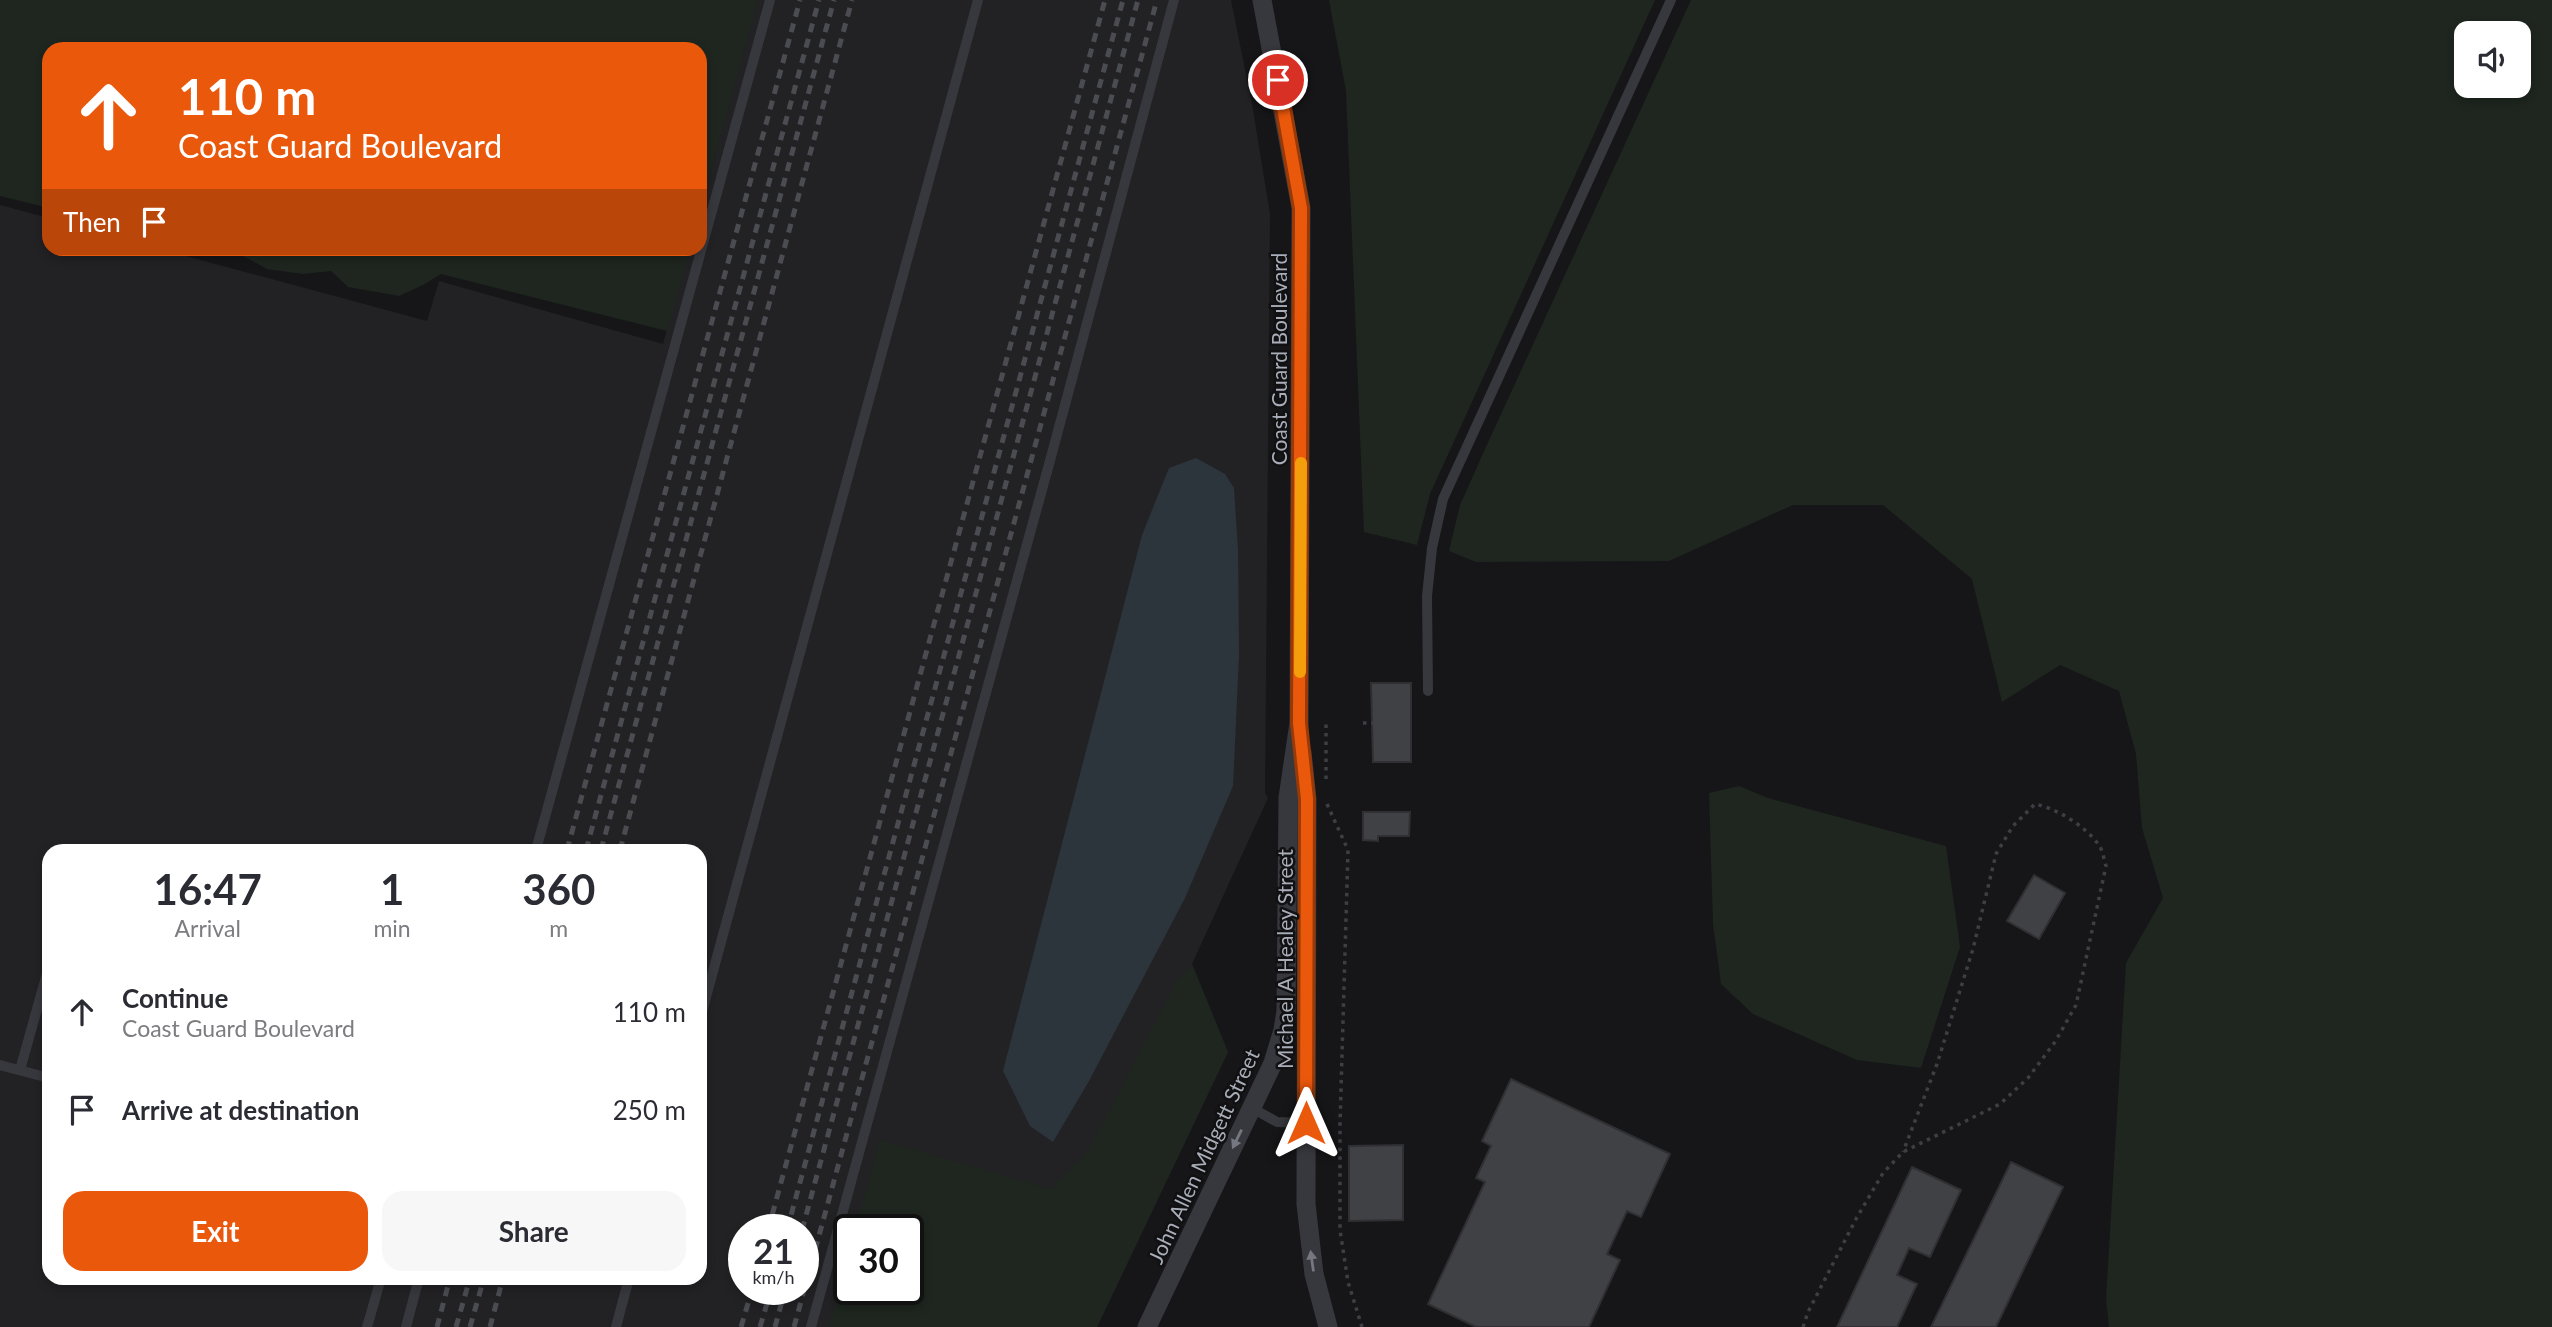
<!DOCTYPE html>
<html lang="en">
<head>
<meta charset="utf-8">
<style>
	:root { --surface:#fff; --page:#f7f7f7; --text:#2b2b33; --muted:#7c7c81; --accent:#ea580c }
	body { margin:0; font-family:Lato,sans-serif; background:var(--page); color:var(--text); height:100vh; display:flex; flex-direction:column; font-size:26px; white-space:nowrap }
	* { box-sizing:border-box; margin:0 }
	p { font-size:23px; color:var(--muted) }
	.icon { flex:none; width:38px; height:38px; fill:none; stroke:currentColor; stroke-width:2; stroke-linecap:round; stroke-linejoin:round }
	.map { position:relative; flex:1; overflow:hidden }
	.drawer { position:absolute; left:42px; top:844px; width:665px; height:441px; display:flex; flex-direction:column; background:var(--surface); border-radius:21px; box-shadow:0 4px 10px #0003 }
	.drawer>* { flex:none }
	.banner { position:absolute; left:42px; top:42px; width:665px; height:214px; border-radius:21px; box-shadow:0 4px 10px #0003; background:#ea580c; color:#fff; overflow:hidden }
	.buttons { position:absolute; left:2454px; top:21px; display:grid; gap:14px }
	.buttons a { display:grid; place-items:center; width:77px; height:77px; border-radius:14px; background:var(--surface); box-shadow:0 4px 10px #0003; font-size:35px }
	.speed { position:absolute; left:728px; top:1214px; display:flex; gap:14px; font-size:35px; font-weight:700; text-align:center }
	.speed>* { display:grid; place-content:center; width:91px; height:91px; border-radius:50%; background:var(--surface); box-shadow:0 4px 10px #0003; line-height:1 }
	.speed small { font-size:18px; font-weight:400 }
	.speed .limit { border:4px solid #111; border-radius:10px; background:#fff; color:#111 }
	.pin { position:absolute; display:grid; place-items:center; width:60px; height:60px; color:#fff; margin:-30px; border:4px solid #fff; border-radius:50%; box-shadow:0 2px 7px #0007 }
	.me { position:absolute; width:77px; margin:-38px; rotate:0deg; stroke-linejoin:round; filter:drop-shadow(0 0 5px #0008) }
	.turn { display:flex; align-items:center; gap:24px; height:147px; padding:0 21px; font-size:32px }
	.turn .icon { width:91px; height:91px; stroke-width:2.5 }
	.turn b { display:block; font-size:49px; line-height:60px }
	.then { display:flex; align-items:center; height:66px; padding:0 21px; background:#0003; gap:14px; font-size:26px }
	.eta { display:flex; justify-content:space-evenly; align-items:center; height:119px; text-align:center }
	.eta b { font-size:42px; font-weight:700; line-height:49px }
	.action { display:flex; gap:14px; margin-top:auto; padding:14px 21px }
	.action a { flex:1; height:80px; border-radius:21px; background:var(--accent); color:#fff; font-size:28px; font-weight:700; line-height:80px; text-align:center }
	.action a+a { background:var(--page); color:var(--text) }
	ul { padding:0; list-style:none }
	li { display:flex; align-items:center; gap:21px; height:98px; padding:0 21px }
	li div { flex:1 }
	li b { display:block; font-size:26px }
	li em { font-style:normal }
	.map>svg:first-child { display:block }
	.built { fill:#222225; fill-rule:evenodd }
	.green { fill:#1e261f; fill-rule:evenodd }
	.water { fill:#2c353c }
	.building { fill:#404145; stroke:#303034; stroke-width:2 }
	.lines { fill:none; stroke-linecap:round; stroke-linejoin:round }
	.path { stroke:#3d3f44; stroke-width:3.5; stroke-dasharray:3.5 5; stroke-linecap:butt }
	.service { stroke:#37383d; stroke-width:10 }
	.minor { stroke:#37383d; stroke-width:19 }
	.rail { stroke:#4a4c52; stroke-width:5; stroke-dasharray:9 7; stroke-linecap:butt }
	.oneway { fill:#757881 }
	.route-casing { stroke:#983908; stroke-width:18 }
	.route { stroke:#ea580c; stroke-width:12 }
	.slow { stroke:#f59e0b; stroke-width:12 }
	.labels { text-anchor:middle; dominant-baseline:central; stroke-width:5; stroke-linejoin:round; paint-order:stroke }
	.street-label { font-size:21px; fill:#a8adb8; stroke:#111113 }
</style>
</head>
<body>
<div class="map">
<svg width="2552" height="1327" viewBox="0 0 2552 1327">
	<rect width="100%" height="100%" fill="#161618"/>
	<path class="built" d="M757,0H1231L1252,104L1270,214L1265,793L1268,798L1192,964L1228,1052L1097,1327H0V205L49,218V248L160,249L427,321L439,281L663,344L689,249L700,248V210ZM49,850H700V1278H49ZM744,1230H803V1290H744ZM849,1230H908V1290H849Z"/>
	<path class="green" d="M0,0H758L700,210V49H49V208L0,196Z
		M1329,0H1655L1430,494L1417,545L1364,532L1346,91Z
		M1691,0H2552V1327H2109L2106,1299L2126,963L2163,898L2142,828L2136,754L2119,691L2060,665L2002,702L1972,579L1883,505H1793L1669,561L1476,562L1449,551L1460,505L1485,449ZM2466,33H2518V86H2466Z
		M213,249H690L667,331L441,274L423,285L399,296L348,287L331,271L303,274L267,269L238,253Z
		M1739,786L1768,798L1946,846L1960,947L1921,1068L1857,1060L1753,1014L1721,984L1713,924L1709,793Z
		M1192,964L1228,1052L1097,1327H829L849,1254V1290H908V1230H855L880,1140L1051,1189L1088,1151L1177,981Z"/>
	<path class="water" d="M1196,458L1225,474L1234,488L1238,550L1239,655L1233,786L1185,898L1089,1081L1053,1142L1030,1126L1003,1071L1142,535L1169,468Z"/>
	<path class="building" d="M1371,683H1411V762H1373Z
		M1363,812H1410L1409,836H1378V841L1363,840Z
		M2034,875L2065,893L2039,939L2007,921Z
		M1511,1079L1670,1154L1641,1217L1627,1211L1607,1254L1620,1260L1589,1327H1476L1428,1304L1485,1182L1476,1178L1491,1146L1482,1141Z
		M1403,1145V1220L1349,1221V1146Z
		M2011,1162L2063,1187L1996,1327H1931Z
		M1912,1167L1961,1190L1930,1257L1909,1248L1897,1275L1917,1284L1897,1327H1837Z"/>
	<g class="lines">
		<path class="path" d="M1363,723H1373
			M1326,779V723
			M1327,804L1348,850L1340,1124V1230L1348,1282L1362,1327
			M1803,1327L1808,1312L1856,1219L1883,1173L1903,1152L2000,1104L2028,1078L2055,1042L2076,1005L2106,866C2104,860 2103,851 2099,845C2085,826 2058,809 2035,804L2013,826L1996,854L1973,949L1937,1064L1903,1152"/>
		<path class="service" d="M1428,691L1427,596L1432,548L1443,499L1671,0
			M536,850L770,0
			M700,1019L978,0
			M0,1065L49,1078
			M20,1070L49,966
			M1252,1108L1277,1122L1306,1123
			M367,1327L381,1278
			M406,1327L419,1278
			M616,1327L629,1278
			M811,1327L1048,468L1174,0"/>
		<path class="minor" d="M1302,752L1307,799L1306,1204L1314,1274L1328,1327
			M1147,1327L1273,1063L1283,1030L1286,1011L1288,798L1299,723L1301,208L1262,0"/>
		<path class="rail" d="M567,850L800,0
			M586,850L819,0
			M601,850L834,0
			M620,850L852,0
			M768,1230L1105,0
			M787,1230L1123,0
			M802,1230L1138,0
			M437,1327L450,1278
			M456,1327L470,1278
			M470,1327L484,1278
			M490,1327L503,1278
			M741,1327L752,1290
			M760,1327L771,1290
			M775,1327L785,1290
			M794,1327L1157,0"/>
	</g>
	<defs><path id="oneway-solid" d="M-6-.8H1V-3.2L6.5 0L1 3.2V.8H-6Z" transform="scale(1.75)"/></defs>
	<g class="oneway">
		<use href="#oneway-solid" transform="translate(1237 1139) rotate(116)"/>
		<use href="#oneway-solid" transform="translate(1312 1261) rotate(-98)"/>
	</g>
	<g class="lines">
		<g class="route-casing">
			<path id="route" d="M1278,80L1301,208L1299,723L1307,799L1306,1123"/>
		</g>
		<use href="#route" class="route"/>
		<path class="slow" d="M1300,672L1301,463"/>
	</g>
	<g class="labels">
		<g class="street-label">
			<text transform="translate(1278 359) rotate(-90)">Coast Guard Boulevard</text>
			<text transform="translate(1284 959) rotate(-90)">Michael A Healey Street</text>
			<text transform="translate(1203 1156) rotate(-65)">John Allen Midgett Street</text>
		</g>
	</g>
</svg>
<div class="buttons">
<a><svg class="icon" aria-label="sound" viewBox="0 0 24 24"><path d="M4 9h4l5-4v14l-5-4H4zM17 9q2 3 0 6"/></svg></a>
</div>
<div class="speed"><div>21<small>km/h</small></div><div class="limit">30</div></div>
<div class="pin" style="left:1278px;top:80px;background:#d93025"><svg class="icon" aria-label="arrive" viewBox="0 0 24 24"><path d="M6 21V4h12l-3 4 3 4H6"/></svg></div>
<svg class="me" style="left:1306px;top:1123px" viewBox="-20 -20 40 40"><path d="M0-17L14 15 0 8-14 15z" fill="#ea580c" stroke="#fff" stroke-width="4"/></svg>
<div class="banner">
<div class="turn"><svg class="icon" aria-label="ahead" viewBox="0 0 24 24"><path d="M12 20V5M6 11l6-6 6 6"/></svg><div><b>110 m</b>Coast Guard Boulevard</div></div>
<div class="then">Then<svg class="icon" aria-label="arrive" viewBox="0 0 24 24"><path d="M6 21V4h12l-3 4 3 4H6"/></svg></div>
</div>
<section class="drawer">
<div class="eta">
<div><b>16:47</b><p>Arrival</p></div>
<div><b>1</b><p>min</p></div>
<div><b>360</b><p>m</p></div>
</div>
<ul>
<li><svg class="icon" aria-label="ahead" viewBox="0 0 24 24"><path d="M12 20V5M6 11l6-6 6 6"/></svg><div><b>Continue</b><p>Coast Guard Boulevard</p></div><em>110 m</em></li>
<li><svg class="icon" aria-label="arrive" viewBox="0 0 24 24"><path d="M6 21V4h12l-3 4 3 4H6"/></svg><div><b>Arrive at destination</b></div><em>250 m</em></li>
</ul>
<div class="action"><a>Exit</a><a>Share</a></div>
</section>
</div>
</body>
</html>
